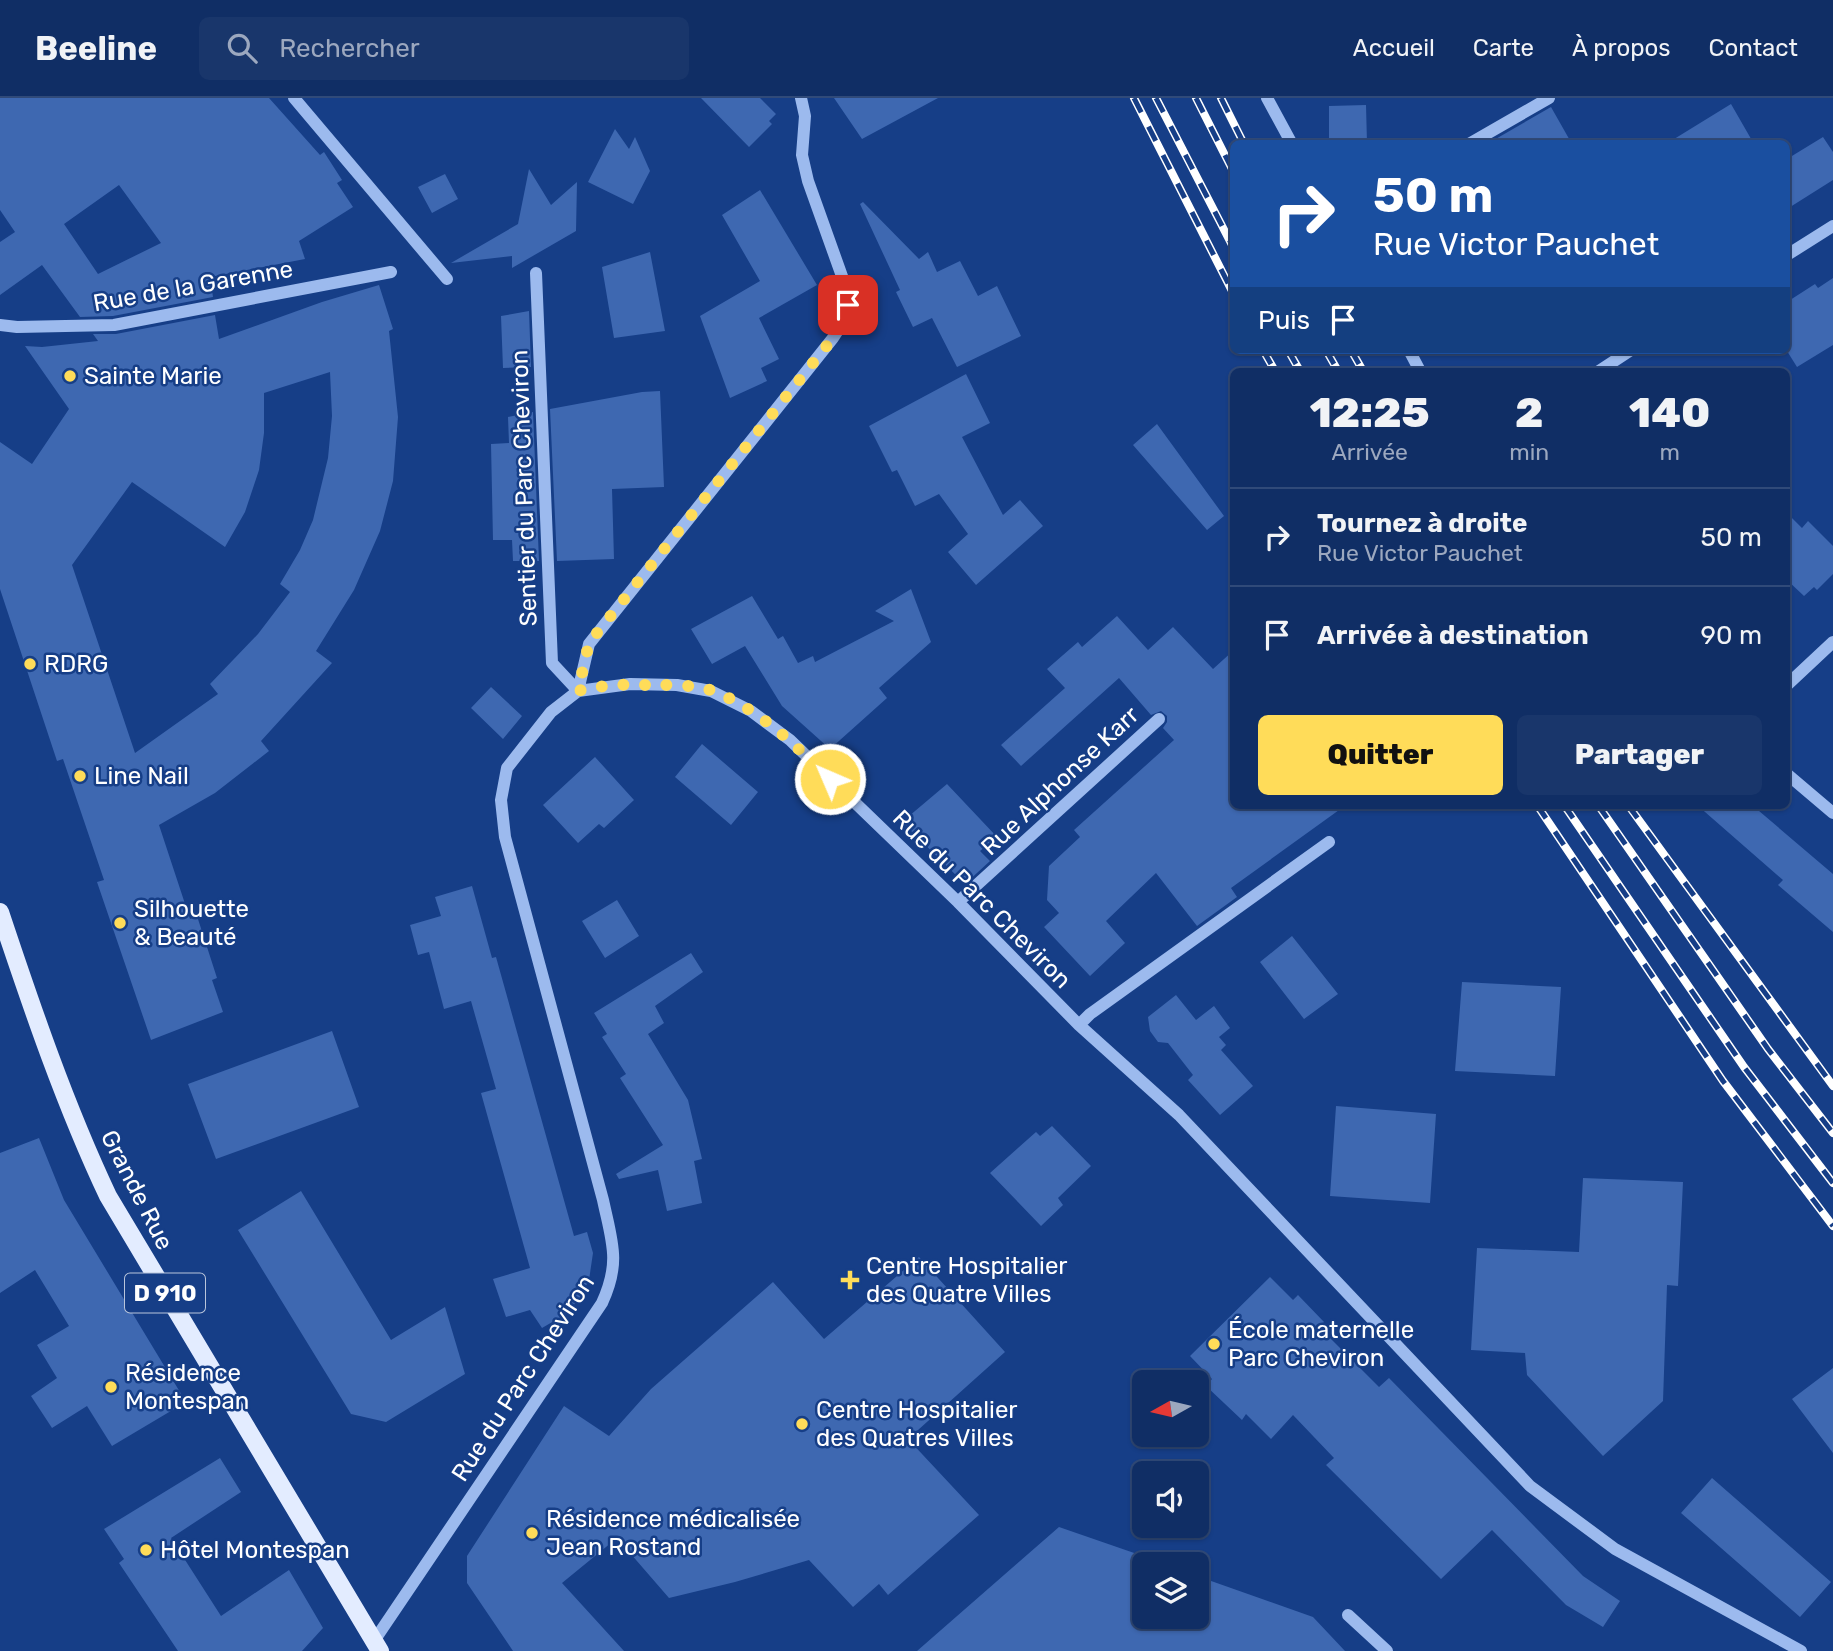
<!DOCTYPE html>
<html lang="fr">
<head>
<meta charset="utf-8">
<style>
	:root { --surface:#102e65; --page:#19366b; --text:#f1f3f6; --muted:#9ca8bf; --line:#304a79; --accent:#ffdc59 }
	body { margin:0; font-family:Rubik,sans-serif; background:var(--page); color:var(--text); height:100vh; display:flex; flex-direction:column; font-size:26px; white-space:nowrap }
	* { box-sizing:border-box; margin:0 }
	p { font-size:23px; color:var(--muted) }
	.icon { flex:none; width:38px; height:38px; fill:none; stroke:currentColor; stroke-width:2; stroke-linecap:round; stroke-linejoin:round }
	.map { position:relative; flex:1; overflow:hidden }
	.sheet { position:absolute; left:1230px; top:270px; width:560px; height:441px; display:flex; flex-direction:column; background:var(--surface); border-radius:10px; box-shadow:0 2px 5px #0004,0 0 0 2px var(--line) }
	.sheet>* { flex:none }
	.guide { position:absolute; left:1230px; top:42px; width:560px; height:214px; border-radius:10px; box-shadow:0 2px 5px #0004,0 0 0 2px var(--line); background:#1a4fa0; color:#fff; overflow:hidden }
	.needle { width:46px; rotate:262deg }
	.fabs { position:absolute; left:1132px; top:1272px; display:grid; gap:14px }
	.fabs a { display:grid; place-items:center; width:77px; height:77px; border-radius:10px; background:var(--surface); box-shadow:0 2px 5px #0004,0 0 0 2px var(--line); font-size:35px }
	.pin { position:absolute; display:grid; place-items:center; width:60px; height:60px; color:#fff; margin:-30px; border-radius:14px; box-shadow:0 4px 10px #0006 }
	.me { position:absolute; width:77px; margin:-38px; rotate:315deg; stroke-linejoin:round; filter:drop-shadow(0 0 5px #0008) }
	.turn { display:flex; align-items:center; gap:24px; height:147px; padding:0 28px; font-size:32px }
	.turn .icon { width:91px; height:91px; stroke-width:2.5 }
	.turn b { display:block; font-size:49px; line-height:60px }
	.then { display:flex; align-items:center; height:66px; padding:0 28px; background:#0003; gap:14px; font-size:26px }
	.eta { display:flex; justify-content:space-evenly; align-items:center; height:119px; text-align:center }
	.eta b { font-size:42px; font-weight:800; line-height:49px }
	.action { display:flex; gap:14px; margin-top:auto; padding:14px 28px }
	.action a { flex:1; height:80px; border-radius:10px; background:var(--accent); color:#111; font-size:28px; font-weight:800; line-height:80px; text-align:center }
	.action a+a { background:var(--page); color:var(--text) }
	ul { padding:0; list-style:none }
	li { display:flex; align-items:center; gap:21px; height:98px; padding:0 28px; border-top:2px solid var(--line) }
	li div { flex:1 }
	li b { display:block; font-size:26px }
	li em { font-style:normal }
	header { display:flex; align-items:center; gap:42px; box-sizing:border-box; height:98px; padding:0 35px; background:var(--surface); border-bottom:2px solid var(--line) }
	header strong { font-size:33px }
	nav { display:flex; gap:38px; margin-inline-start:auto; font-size:24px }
	.search { width:490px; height:63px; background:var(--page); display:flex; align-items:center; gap:18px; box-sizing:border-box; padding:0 24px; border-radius:10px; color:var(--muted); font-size:26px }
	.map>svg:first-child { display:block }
	.building { fill:#3e68b1; fill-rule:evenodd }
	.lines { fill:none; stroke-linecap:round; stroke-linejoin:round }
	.minor { stroke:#9cbaee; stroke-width:12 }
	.major { stroke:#e3ecff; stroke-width:18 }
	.rail-casing { stroke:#fff; stroke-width:8 }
	.rail { stroke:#163e87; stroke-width:5; stroke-dasharray:16; stroke-linecap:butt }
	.route { stroke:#ffdc59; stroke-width:12; stroke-dasharray:0 21.6 }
	.poi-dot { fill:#ffdc59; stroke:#163e87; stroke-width:2.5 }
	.labels { text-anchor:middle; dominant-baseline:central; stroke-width:5; stroke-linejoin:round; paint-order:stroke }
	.shield { fill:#163e87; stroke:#b9c5db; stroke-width:2 }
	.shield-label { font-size:23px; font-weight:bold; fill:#fff }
	.street-label { font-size:24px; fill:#fff; stroke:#163e87 }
	.poi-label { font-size:24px; fill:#fff; stroke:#163e87; text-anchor:start }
</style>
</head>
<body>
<header>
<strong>Beeline</strong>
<div class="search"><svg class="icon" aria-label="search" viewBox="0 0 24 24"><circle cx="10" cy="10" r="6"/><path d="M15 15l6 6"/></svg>Rechercher</div>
<nav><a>Accueil</a><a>Carte</a><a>À propos</a><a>Contact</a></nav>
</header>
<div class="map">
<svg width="1833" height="1553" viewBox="0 0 1833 1553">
	<rect width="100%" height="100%" fill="#163e87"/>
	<path class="building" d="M0,0H269L320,57L324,54L342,82L337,85L353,109L299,143L305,161L210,179L213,199L113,218L80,219L42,167L0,197V144L15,134L0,112ZM119,87L161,145L98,176L64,126Z
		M701,0H760L776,16L769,23L772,26L749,49Z
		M834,0H938L862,41Z
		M1731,6L1754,46H1666Z
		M1366,7L1367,45H1329V8Z
		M1551,9L1572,46H1487Z
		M615,31L629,51L635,39L650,73L633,106L588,84Z
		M1823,39L1833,54V82L1787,111V61Z
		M529,71L551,107L577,84L576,133L512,170V158L451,165L518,126Z
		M445,76L458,101L432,115L418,89Z
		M760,92L817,187L759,220L779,261L761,270L767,283L730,300L700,218L760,183L722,117Z
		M863,104L919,161L928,154L937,174L960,163L978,198L997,188L1021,238L957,269L932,220L913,229L896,194L900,192L860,106Z
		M650,154L665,233L614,240L602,169Z
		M1833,180V247L1797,269L1787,253V204L1815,186L1818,190Z
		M379,187L393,231L389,233L398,319L393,383L380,433L354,492L316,553L332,565L261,643L269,653L215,695L159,727L190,821L197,818L217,880L212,882L223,914L151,942L97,784L104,782L63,661L57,663L0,491V344L32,366L69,311L25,248L42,249L98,243L93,236H116L215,217L219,241L322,204ZM330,274L332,318L328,360L313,422L300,452L280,486L290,494L258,536L210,586L218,596L135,655L72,467L132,384L225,449L245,414L259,372L264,335V295Z
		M529,213L531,269L503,270L501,218Z
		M966,276L990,325L962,339L1003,417L1020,402L1043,428L976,487L948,454L968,436L939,396L915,408L897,372L892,374L869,328Z
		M660,293L664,389L612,391L614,461L557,463L550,311L642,294Z
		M533,314L539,463H513L512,442H493L491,346L509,345L508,319Z
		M1157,326L1224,418L1207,432L1133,347Z
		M1787,415L1802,430L1808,423L1833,448V476L1817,492L1814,489L1804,498L1787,482Z
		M911,491L931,544L879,590L887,600L830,651L782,608L745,548L712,566L691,531L752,498L778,541L783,538L798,565L813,558L815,564L894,523L875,513Z
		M1117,518L1148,552L1173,529L1213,571L1234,552V707H1346L1231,790L1237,799L1197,828L1156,775L1106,823L1125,845L1090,878L1044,829L1059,815L1047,802L1049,768L1080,739L1074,732L1174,642L1163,630L1167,624V618L1161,613L1151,617L1119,580L1021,668L1001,647L1065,590L1047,571L1078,544L1082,549Z
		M491,589L522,618L503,641L471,610Z
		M702,646L758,694L731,727L675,679Z
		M595,659L634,702L604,730L599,726L578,745L543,707Z
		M947,686L997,739L980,753L990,763L965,786L902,724Z
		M1697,707H1752L1833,776V834L1778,787L1783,782Z
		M472,788L492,860L496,859L574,1138L587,1134L593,1155L589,1182L579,1201L566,1216L542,1230L530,1212L506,1219L493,1181L530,1170L481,995L496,991L471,903L444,911L429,854L418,857L410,827L441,818L435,799Z
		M617,802L639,838L605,860L582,823Z
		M1292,838L1338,896L1304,921L1260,864Z
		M691,855L703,874L655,908L664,925L648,936L688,1002L702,1061L694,1063L702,1105L667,1113L658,1072L619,1081L616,1076L663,1047L620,980L626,976L602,939L607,936L594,915Z
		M1462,884L1561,889L1555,978L1455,973Z
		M1176,897L1196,922L1214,908L1230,930L1219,939L1226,947L1221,952L1253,988L1220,1017L1188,982L1193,977L1168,945L1158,944L1150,933L1148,919Z
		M332,933L359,1009L216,1061L188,986Z
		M1336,1008L1436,1016L1430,1105L1330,1098Z
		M1052,1028L1091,1068L1058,1100L1063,1107L1041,1128L990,1075L1036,1034L1040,1038Z
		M39,1040L64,1102L186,1304L112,1348L87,1308L52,1330L31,1298L57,1280L37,1247L69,1228L35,1172L0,1195V1055Z
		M1583,1080L1683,1084L1678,1188L1667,1187L1663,1303L1603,1358L1527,1277L1525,1255L1471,1252L1477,1150L1579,1154Z
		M301,1093L391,1242L445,1209L465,1276L386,1324L351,1316L238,1132Z
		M919,1159L1005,1254L908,1341L979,1417L888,1497L879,1486L853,1509L809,1462L735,1484L669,1500L617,1440L562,1485L624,1553H513L467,1485V1458L564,1308L609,1338L651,1291L773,1184L824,1241Z
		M1270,1179L1293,1202L1298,1197L1324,1224L1319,1229L1379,1289L1389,1280L1583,1478L1620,1503L1603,1529L1566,1507L1492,1432L1441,1481L1326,1367L1334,1360L1293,1317L1271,1341L1246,1316L1242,1322L1206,1288L1212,1281L1190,1258Z
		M1833,1270V1355L1792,1301Z
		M220,1360L241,1394L171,1440L221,1518L289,1472L323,1530L302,1553H178L119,1465L124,1461L104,1431Z
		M1712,1380L1831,1484L1800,1519L1681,1415Z
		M1059,1429L1166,1466H1144V1519H1197V1478L1313,1519L1345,1553H917Z"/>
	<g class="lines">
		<path class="minor" d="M294,0L447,181
			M1267,0L1292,46
			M1469,46L1549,0
			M1787,157L1833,128
			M536,175L552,565L578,593
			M0,227L17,229L114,227L391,174
			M1409,252L1420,273
			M1599,273L1631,252
			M1787,587L1833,544
			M578,593L589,546L833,240L844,223L848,207L843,181L808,83L802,57L805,18L801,0
			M1787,676L1833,715
			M958,804L1159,621
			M1079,927L1090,916L1329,744
			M1348,1517L1387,1553
			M374,1543L602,1205C621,1164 612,1144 603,1102L505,739L501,702L507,670L551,614L578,593L630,586L677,587L711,593L751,613L790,642L958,804L1079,927L1179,1017L1530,1388L1615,1451L1801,1553"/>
		<path class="major" d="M0,814C32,910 65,1007 108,1098L380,1553"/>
		<g class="rail-casing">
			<path id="rail" d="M1134,0L1234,197
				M1156,0L1234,151
				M1196,0L1234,75
				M1221,0L1244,46
				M1263,252L1275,273
				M1288,252L1300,273
				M1326,252L1338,273
				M1351,252L1363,273
				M1537,707L1723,983L1833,1128
				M1564,707L1744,969L1833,1085
				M1598,707L1768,951L1833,1035
				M1628,707L1833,988"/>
		</g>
		<use href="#rail" class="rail"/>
	</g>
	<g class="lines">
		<path class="route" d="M830,681C795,647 759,611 713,593C693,586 669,587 648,587C625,586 600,587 578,593L589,545L833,240L844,223L848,207"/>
	</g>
	<g class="poi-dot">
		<circle cx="70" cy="278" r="7"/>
		<circle cx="30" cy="566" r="7"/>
		<circle cx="80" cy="678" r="7"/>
		<circle cx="120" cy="825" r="7"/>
		<path d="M846.5 1171.5h7v7h7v7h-7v7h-7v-7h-7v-7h7z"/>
		<circle cx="1214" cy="1246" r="7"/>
		<circle cx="111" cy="1289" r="7"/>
		<circle cx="802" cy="1326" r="7"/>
		<circle cx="532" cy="1435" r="7"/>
		<circle cx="146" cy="1452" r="7"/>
	</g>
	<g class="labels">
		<rect class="shield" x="125" y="1175.5" width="80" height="39" rx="5"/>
		<g class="shield-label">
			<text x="165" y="1195">D 910</text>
		</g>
		<g class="street-label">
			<text transform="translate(193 188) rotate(-10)">Rue de la Garenne</text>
			<text transform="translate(524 390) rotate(-92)">Sentier du Parc Cheviron</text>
			<text transform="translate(1060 683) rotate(-43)">Rue Alphonse Karr</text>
			<text transform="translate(982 801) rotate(45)">Rue du Parc Cheviron</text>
			<text transform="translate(137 1092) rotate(63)">Grande Rue</text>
			<text transform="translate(523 1280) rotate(-57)">Rue du Parc Cheviron</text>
		</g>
		<g class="poi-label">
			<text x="84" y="278">Sainte Marie</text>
			<text x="44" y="566">RDRG</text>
			<text x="94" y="678">Line Nail</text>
			<text x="134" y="811">Silhouette<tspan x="134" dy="28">&amp; Beauté</tspan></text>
			<text x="866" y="1168">Centre Hospitalier<tspan x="866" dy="28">des Quatre Villes</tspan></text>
			<text x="1228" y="1232">École maternelle<tspan x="1228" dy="28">Parc Cheviron</tspan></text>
			<text x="125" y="1275">Résidence<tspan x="125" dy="28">Montespan</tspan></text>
			<text x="816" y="1312">Centre Hospitalier<tspan x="816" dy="28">des Quatres Villes</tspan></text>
			<text x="546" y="1421">Résidence médicalisée<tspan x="546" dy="28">Jean Rostand</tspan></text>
			<text x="160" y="1452">Hôtel Montespan</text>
		</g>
	</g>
</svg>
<div class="fabs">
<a><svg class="needle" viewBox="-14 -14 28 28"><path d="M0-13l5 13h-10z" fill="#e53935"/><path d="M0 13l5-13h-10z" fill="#9ca8bf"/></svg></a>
<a><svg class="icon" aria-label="sound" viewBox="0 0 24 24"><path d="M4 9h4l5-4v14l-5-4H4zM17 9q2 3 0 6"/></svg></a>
<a><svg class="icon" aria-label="layers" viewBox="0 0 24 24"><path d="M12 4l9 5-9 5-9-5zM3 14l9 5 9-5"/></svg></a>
</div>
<div class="pin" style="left:848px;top:207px;background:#d93025"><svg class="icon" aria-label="arrive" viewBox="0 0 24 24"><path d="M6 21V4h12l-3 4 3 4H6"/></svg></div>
<svg class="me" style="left:830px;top:681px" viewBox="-20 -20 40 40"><circle r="17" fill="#ffdc59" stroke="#fff" stroke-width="3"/><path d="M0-11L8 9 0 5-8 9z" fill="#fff"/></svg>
<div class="guide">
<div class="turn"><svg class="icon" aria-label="right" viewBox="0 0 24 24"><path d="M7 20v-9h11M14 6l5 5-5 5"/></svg><div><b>50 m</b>Rue Victor Pauchet</div></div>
<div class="then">Puis<svg class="icon" aria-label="arrive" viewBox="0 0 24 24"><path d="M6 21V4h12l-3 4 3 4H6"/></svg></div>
</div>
<section class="sheet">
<div class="eta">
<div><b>12:25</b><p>Arrivée</p></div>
<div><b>2</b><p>min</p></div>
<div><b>140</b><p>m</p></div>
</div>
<ul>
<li><svg class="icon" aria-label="right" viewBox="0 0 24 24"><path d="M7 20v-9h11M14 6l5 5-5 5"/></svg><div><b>Tournez à droite</b><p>Rue Victor Pauchet</p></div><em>50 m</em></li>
<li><svg class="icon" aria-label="arrive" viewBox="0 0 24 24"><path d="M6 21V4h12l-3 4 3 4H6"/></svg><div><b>Arrivée à destination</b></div><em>90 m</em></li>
</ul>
<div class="action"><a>Quitter</a><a>Partager</a></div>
</section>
</div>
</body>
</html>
